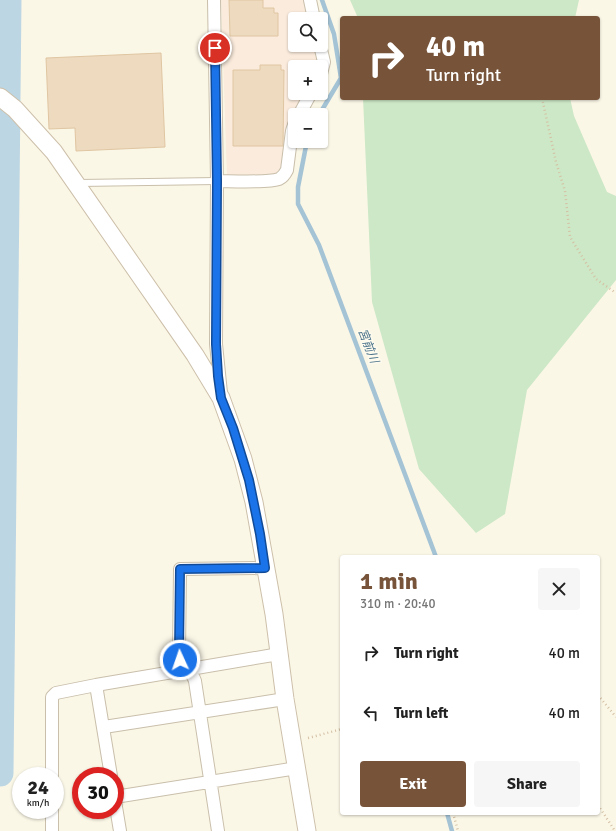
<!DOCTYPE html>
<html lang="en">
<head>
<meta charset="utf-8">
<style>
	:root { --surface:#fff; --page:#f6f6f6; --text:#222; --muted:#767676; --accent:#765339 }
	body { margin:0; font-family:Signika,"Noto Sans JP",sans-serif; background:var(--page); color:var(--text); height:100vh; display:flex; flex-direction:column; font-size:15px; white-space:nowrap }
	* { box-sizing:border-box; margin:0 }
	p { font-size:13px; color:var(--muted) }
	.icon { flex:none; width:22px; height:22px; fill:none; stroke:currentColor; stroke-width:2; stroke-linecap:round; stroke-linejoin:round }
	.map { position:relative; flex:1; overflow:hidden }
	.side { position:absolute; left:340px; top:555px; width:260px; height:260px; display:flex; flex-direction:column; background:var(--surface); border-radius:4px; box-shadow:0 1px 3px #0004 }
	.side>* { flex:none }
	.hud { position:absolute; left:340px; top:16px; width:260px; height:84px; border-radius:4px; box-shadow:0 1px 3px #0004; background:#765339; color:#fff; overflow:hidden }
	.buttons { position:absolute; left:288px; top:12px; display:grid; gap:8px }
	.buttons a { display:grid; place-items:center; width:40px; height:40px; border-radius:4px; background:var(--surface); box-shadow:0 1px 3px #0004; font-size:20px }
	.speed { position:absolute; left:12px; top:767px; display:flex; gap:8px; font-size:20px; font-weight:700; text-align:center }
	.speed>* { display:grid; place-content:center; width:52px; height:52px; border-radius:50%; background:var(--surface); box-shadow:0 1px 3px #0004; line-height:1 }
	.speed small { font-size:10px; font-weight:400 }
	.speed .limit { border:6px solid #d22; background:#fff; color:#111 }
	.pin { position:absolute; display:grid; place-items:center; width:34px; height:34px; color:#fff; margin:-17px; border:2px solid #fff; border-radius:50%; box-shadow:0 1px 4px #0007 }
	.me { position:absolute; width:44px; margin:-22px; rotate:357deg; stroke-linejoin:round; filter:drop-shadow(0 0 3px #0008) }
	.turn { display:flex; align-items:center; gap:14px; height:84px; padding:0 20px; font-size:18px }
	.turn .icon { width:52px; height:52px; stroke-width:2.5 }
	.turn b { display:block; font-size:28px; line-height:34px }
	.round { display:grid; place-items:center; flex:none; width:42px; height:42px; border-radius:4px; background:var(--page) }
	.summary { display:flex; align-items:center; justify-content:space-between; height:68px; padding:0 20px }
	h1 { font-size:24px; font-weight:800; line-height:30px; color:var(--accent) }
	.primary-button { display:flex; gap:8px; margin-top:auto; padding:8px 20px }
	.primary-button a { flex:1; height:46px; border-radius:4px; background:var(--accent); color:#fff; font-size:16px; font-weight:800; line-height:46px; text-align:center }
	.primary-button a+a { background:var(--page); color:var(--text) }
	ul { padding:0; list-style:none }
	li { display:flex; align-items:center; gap:12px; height:60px; padding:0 20px }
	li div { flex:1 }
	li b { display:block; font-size:15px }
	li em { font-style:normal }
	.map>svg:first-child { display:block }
	.commercial { fill:#faebdc }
	.green { fill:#cde8c6 }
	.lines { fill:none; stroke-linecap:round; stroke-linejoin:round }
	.stream { stroke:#a4c3d5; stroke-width:4.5 }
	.river { stroke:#bdd6e4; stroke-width:27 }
	.building { fill:#eddabf; stroke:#e0c6a2 }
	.lane-casing { stroke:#c9bfab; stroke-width:8 }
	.street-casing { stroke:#c9bfab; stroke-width:14 }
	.secondary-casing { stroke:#cdc0aa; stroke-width:19 }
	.path { stroke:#d4c0a4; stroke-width:2.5; stroke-dasharray:1 3; stroke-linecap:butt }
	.lane { stroke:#fff; stroke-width:6 }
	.street { stroke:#fff; stroke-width:12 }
	.secondary { stroke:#fff; stroke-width:17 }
	.route-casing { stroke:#114b97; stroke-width:10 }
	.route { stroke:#1a73e8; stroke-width:7 }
	.labels { text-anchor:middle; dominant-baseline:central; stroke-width:3; stroke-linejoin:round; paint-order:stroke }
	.water-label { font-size:12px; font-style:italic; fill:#4c748c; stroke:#fefbee }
</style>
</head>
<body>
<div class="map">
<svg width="616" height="831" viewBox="0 0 616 831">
	<rect width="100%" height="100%" fill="#fbf7e7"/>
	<path class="commercial" d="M221,0H307L311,19H295V45H317L320,67H295V93H309L285,164L276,177L227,176Z"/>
	<path class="green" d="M350,0H579L575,18H358Z
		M363,98H570L574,116L607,192L616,196V280L527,390L505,514L476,533L419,469L372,302Z"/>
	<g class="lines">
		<path class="stream" d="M319,115L341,78L334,34L322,0
			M307,141L298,187V204L319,245L436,557
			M447,813L452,831"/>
		<path class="river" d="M0,773L8,0"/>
	</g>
	<path class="building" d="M229,0H263V8H274V13H278V36H230Z
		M161,53L165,147L76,151L75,128L49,129L46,58Z
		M260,65H281V70H284L283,146H233V70H260Z"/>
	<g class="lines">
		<g class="lane-casing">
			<path id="lane" d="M79,183L217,181"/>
		</g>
		<g class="street-casing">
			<path id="street" d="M214,0L217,181L216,344L221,393
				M310,0L314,19
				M320,45L324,62L321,74
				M299,115L311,93
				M217,181C230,181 269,183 279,179C283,177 285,174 287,170L292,131L295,122
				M96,685L111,776
				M104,727L285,699
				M52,776V697L56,693L96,685L279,654
				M115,797L297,768
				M115,801L120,831
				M52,810V831
				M218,831L195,681C191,669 181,666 179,653L180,569L265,568"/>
		</g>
		<g class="secondary-casing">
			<path id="secondary" d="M0,97L15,109L54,152L195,355L221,398L243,459L254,502L274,614L285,699L307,831"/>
		</g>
		<path class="path" d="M542,98L556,162L565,191L570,237L596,279L616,293
			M598,695L616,717
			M308,738L342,729
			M598,805L615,831
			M453,813L458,831"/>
		<use href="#lane" class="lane"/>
		<use href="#street" class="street"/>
		<use href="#secondary" class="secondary"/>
	</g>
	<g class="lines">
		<g class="route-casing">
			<path id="route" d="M180,660L179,653L180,569L265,568L260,534L249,480L233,428L221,398L218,376L216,344L217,181L215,48"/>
		</g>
		<use href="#route" class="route"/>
	</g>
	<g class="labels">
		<g class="water-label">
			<text transform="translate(368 346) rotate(69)">宮前川</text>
		</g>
	</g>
</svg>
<div class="buttons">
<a><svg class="icon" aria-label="search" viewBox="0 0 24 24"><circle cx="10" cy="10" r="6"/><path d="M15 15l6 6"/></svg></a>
<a>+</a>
<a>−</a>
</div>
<div class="speed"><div>24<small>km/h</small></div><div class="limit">30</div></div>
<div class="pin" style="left:215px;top:48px;background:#d93025"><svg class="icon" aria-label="arrive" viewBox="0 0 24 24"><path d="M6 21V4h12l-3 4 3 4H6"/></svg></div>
<svg class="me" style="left:180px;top:660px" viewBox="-20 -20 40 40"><circle r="17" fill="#1a73e8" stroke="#fff" stroke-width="3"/><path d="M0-11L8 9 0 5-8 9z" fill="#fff"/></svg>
<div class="hud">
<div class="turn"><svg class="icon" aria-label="right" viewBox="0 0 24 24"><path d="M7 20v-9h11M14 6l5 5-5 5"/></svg><div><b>40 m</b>Turn right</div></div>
</div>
<section class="side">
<div class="summary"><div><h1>1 min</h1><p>310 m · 20:40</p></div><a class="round"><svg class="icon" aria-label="close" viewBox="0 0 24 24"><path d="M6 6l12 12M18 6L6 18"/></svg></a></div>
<ul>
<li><svg class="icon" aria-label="right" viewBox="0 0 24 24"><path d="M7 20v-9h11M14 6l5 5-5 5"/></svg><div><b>Turn right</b></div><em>40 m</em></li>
<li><svg class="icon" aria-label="left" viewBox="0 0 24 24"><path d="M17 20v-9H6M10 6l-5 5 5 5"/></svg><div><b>Turn left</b></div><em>40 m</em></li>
</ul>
<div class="primary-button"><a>Exit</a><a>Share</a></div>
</section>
</div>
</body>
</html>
